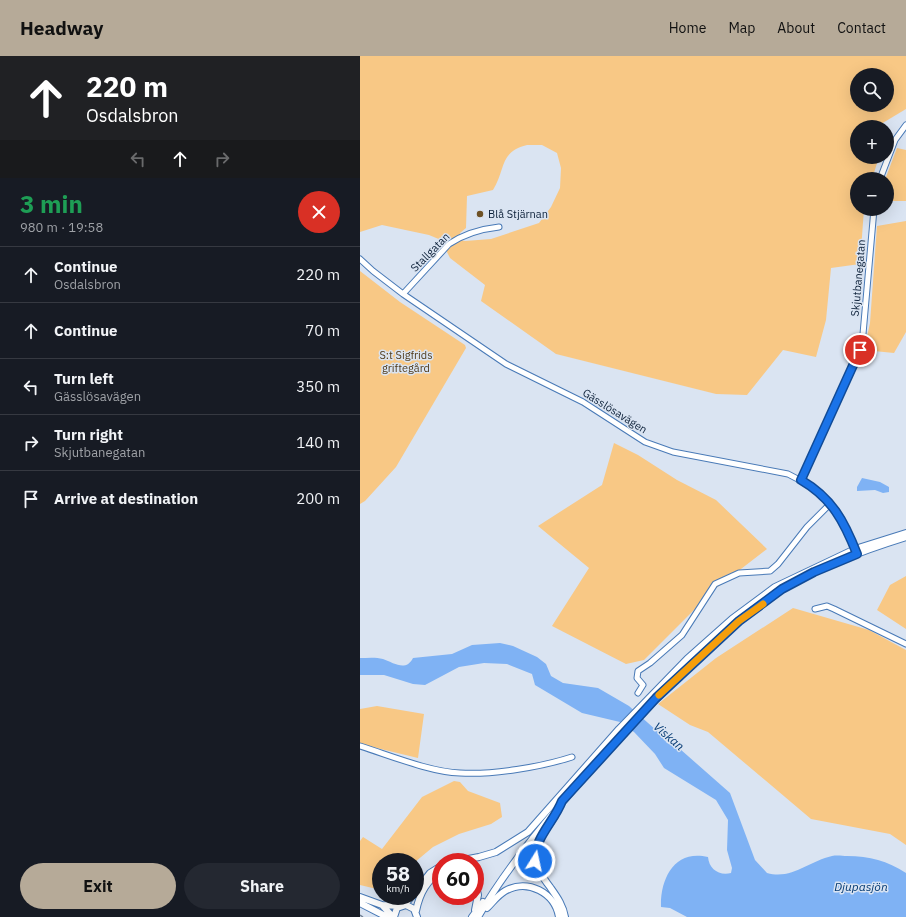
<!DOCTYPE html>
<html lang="en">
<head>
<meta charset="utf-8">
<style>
	:root { --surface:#171b24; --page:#242831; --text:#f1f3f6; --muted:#9ea1a6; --line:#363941; --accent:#b6aa98 }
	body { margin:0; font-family:"IBM Plex Sans",sans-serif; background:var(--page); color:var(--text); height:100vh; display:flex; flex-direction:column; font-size:15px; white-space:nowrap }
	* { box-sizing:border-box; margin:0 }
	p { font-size:13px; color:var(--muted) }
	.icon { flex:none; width:22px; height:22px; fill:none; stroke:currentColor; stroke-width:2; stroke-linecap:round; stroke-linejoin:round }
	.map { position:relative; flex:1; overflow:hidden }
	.details { display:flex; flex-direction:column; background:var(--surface); width:360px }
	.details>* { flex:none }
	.guide { background:#202124; color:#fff; overflow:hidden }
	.tools { position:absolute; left:490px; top:12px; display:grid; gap:8px }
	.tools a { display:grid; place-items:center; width:44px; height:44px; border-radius:50%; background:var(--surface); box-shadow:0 4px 16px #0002; font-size:20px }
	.speed { position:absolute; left:12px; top:797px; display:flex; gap:8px; font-size:20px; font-weight:700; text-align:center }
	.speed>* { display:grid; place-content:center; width:52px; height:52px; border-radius:50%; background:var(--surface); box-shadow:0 4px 16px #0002; line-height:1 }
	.speed small { font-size:10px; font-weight:400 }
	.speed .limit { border:6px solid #d22; background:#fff; color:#111 }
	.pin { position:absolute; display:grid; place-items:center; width:34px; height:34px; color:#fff; margin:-17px; border:2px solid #fff; border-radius:50%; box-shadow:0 1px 4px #0007 }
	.me { position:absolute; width:44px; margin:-22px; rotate:10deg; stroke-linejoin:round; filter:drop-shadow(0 0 3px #0008) }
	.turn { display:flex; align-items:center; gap:14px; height:84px; padding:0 20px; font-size:18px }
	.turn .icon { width:52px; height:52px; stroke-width:2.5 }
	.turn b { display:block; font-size:28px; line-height:34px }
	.lanes { display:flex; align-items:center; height:38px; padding:0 20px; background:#0003; justify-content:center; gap:20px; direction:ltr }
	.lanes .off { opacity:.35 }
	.round { display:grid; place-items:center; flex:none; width:42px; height:42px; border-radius:21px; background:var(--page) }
	.summary { display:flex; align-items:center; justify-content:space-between; height:68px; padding:0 20px }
	h1 { font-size:24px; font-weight:700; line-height:30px; color:#1e9e55 }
	.button { display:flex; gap:8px; margin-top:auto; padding:8px 20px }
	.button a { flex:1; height:46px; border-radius:24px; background:var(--accent); color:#111; font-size:16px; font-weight:700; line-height:46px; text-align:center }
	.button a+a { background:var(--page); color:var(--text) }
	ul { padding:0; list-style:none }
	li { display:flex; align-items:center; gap:12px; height:56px; padding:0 20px; border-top:1px solid var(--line) }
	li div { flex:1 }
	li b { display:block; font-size:15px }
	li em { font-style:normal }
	header { display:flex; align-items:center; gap:24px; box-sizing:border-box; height:56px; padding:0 20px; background:var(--accent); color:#111 }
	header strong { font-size:19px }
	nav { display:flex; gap:22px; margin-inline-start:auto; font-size:14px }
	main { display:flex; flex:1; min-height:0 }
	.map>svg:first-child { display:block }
	.green { fill:#f8c885; fill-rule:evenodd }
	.water { fill:#7fb2f4 }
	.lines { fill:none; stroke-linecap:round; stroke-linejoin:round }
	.minor-casing { stroke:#497ab7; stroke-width:7 }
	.major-casing { stroke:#497ab7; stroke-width:8 }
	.minor { stroke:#fff; stroke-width:5 }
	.major { stroke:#fff; stroke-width:6 }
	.rail { stroke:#728194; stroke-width:1.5; stroke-dasharray:7 7; stroke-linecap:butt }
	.route-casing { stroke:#114b97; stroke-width:10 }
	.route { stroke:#1a73e8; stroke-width:7 }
	.slow { stroke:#f59e0b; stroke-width:7 }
	.poi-dot { fill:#6e5125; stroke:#dae4f2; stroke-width:1.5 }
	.labels { text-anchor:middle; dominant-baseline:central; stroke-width:3; stroke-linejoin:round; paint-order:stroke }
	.poi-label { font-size:11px; fill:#0c2039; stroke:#dae4f2; text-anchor:start }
	.street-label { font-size:11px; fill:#0c2039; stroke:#dae4f2 }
	.park-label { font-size:11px; fill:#503b1b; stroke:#dae4f2 }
	.water-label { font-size:12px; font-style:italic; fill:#033973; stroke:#dae4f2 }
</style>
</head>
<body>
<header>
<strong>Headway</strong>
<nav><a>Home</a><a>Map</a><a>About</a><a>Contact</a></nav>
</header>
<main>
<section class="details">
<div class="guide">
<div class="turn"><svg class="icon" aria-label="ahead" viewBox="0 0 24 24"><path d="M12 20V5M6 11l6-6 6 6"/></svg><div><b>220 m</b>Osdalsbron</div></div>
<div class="lanes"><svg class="icon off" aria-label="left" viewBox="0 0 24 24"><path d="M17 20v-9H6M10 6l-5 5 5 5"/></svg><svg class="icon" aria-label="ahead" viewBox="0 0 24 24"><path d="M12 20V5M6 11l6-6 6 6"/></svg><svg class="icon off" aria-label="right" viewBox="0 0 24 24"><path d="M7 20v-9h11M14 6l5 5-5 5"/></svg></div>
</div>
<div class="summary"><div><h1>3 min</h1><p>980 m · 19:58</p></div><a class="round" style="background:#d93025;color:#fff"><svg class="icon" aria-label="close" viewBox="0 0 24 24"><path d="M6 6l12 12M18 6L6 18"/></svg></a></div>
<ul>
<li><svg class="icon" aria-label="ahead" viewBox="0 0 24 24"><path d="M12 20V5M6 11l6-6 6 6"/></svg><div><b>Continue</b><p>Osdalsbron</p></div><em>220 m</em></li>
<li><svg class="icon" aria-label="ahead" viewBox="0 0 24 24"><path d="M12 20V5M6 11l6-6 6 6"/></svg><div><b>Continue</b></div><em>70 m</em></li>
<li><svg class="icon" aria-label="left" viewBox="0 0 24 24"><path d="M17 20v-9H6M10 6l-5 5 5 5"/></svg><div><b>Turn left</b><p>Gässlösavägen</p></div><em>350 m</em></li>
<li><svg class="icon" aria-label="right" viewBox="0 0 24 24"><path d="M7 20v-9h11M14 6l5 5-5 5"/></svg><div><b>Turn right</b><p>Skjutbanegatan</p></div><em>140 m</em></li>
<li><svg class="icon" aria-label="arrive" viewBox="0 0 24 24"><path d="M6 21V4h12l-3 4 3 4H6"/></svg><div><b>Arrive at destination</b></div><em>200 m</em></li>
</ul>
<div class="button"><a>Exit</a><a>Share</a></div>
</section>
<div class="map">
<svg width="546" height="861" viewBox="0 0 546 861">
	<rect width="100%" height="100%" fill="#dae4f2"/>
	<path class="green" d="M0,0H546V53L516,71H497V101H519L512,123H497V153H504L500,208L471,212L466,264L456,301L423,294L387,339L356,338L196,298L121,245L125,229L90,202L81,184L69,179L22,169L0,176ZM497,19H527V49H497ZM167,89H182L197,97L201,112L200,132L191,151L179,167L131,183L105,185L101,184L100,177L106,172L107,140L133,134C146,113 139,96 167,89Z
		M537,92L546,94V145H527L526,121Z
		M546,165V276L534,297L504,294L510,267L517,170Z
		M0,215L40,246L105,289L106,292L36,411L5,445L0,448Z
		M254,387L278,399L317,424L356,444L407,493L355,533L284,604L266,608L192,570L229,512L178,470L242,429Z
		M546,520V573L517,554L530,529Z
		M433,552L509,574L546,594V789L530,778L451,763L348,676L330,669L298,648L356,602Z
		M17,650L64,658L58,702L0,688V653Z
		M94,725L100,726L108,735L140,747L142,761L131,768L99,778L73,791L55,806H21V834L0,829V785L3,781L22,793L62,741Z"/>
	<path class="water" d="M502,422L520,426L529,431V436L523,437L515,434L497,435V431Z
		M140,587L153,590L177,601L186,608L191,620L203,627L238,632L269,650L297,675L307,687L320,693L370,737L395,804L407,817C432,824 449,805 472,800C477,799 483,800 487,800C510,800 527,805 546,817V861H327L310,852L301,851C300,822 315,793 348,801C349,813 359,820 371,817L372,812L367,794L368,764L356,744L304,712L295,698L274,676L260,666L222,657L175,629L172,618L147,608L124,607L99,611L65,629L53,628L24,619H0V602C7,602 16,601 23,603C34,607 46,616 53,602L92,598L112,589Z"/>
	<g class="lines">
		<g class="minor-casing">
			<path id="minor" d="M520,123L535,84L546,69
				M0,203L13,215L43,238L146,308L223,346L285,386L313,396L428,418L451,430L462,440L480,460L497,497
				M43,238L89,188C104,178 121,173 139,171
				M441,424L500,294L503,278L514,153
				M455,553L467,550L474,553L546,588
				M278,637L283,629L277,622L278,615L290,607L322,579L355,528L379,517L410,515L418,508L447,471L470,448
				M0,690C29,699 70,716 100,717C133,719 181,711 212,701"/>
		</g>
		<g class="major-casing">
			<path id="major" d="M195,760C175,789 166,801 190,831C197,841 203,849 205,861
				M93,806L119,801L136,796L168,776L259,673L327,603L372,563L415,531L495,493L546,477
				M55,836L70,817L81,810
				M0,841L22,849L33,861
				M0,847L27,861
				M22,849L40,850
				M44,849L52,840
				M127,852C133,846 138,839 145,835C168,822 195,837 199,861
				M115,854L118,839L115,826
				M56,855C59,840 66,824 81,816
				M34,861L37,852L46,849L54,853L57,861
				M112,861L123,846
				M118,861C147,811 186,765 224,721C264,676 305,632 350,591C373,571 397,548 423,532C461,510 504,494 546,481"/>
		</g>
		<use href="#minor" class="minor"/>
		<use href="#major" class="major"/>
		<path class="rail" d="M0,859L3,861"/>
	</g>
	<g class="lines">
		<g class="route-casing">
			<path id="route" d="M175,805C174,782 194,766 202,745L296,642L379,565L422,533L454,516L497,498C484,465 472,442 441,424L500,294"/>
		</g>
		<use href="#route" class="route"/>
		<path class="slow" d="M299,639L379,565L403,548"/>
	</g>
	<circle class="poi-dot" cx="120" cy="158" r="4"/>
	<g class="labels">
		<g class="poi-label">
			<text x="128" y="158">Blå Stjärnan</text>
		</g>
		<g class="street-label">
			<text transform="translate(70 196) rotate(-45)">Stallgatan</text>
			<text transform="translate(498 222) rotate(-85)">Skjutbanegatan</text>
			<text transform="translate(255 355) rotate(32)">Gässlösavägen</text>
		</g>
		<g class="park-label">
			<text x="46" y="299">S:t Sigfrids<tspan x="46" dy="13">griftegård</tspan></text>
		</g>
		<g class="water-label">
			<text transform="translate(309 680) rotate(41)">Viskan</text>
			<text x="501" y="830">Djupasjön</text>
		</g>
	</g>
</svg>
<div class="tools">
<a><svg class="icon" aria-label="search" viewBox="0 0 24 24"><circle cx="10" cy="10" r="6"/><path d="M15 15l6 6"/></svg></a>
<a>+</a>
<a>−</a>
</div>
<div class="speed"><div>58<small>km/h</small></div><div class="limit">60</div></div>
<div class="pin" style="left:500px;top:294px;background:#d93025"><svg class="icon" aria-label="arrive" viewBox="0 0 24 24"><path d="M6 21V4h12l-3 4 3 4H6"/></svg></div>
<svg class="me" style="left:175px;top:805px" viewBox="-20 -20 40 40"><circle r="17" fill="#1a73e8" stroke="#fff" stroke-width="3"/><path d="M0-11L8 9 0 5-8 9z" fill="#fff"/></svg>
</div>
</main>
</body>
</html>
